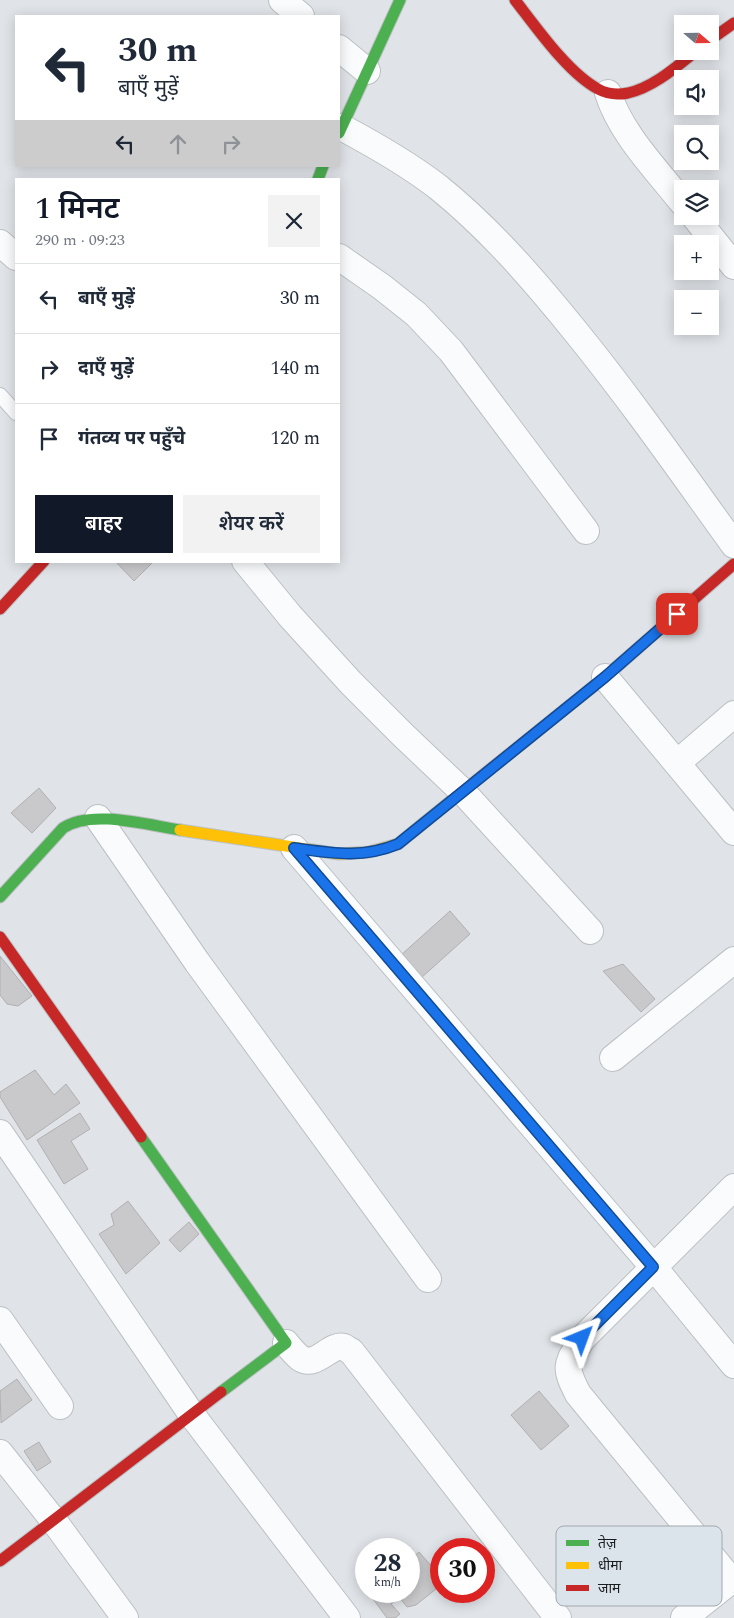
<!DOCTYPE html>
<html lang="hi">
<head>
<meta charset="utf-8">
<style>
	:root { --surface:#fff; --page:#f2f2f3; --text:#1f2937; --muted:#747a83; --line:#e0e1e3; --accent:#111827 }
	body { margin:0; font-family:Spectral,"Noto Sans Devanagari",serif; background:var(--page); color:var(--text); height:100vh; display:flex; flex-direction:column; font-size:19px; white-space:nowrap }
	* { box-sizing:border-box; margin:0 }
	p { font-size:16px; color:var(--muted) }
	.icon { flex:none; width:28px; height:28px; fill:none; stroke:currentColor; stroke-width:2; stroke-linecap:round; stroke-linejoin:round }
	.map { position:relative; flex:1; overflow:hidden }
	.details { position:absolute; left:15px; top:178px; width:325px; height:385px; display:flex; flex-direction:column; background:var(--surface); border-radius:0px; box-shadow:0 2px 12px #0003 }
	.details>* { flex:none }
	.banner { position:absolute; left:15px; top:15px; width:325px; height:152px; border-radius:0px; box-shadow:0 2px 12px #0003; background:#fff; color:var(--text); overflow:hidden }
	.needle { width:32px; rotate:110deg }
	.fabs { position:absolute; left:674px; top:15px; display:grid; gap:10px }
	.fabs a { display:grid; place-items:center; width:45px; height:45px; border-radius:0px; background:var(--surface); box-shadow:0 2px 12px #0003; font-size:25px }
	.speed { position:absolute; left:355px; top:1538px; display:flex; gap:10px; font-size:25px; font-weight:700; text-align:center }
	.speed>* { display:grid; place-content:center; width:65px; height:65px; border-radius:50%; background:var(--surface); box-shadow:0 2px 12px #0003; line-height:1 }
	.speed small { font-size:12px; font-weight:400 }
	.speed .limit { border:8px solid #d22; background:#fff; color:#111 }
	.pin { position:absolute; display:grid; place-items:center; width:42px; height:42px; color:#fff; margin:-21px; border-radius:10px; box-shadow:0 2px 8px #0006 }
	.me { position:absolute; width:55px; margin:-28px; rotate:44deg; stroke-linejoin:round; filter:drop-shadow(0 0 4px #0008) }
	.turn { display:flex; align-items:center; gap:18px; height:105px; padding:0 20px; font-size:22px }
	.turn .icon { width:65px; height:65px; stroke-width:2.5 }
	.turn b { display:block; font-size:35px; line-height:42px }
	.lanes { display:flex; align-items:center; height:48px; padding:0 20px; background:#0003; justify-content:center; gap:25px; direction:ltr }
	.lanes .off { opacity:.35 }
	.round { display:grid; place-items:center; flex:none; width:52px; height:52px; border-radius:0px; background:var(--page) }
	.overview { display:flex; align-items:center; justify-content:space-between; height:85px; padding:0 20px }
	h1 { font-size:30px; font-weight:600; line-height:38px; color:var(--accent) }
	.primary-button { display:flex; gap:10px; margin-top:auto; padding:10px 20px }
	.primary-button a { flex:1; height:58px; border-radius:0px; background:var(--accent); color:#fff; font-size:20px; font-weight:600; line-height:58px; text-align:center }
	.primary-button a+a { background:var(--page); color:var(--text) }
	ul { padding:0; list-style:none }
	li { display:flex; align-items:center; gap:15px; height:70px; padding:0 20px; border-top:1px solid var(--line) }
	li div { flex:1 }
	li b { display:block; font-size:19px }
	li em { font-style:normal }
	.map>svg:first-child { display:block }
	.building { fill:#c9c8ca; stroke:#b0b0b1 }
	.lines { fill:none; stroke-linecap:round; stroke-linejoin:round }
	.lane-casing { stroke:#bcc0c3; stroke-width:16 }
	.street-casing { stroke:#bcc0c3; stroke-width:28 }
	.fast-casing { stroke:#bcc0c3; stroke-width:13 }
	.slow-casing { stroke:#bcc0c3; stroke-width:13 }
	.jam-casing { stroke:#bcc0c3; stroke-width:13 }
	.lane { stroke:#fafbfc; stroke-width:14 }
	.street { stroke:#fafbfc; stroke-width:26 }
	.fast { stroke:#4caf50; stroke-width:11 }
	.slow { stroke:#ffc107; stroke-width:11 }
	.jam { stroke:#c62828; stroke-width:11 }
	.route-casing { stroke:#114b97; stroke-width:12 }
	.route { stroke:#1a73e8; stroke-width:9 }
	.key { fill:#dce4eb; stroke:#a2a8ae; stroke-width:1 }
	.key-label { font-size:14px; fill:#1a1d20 }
</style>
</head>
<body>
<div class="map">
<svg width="734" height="1618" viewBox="0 0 734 1618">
	<rect width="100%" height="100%" fill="#e0e4e8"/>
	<path class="building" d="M115,561H154L134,581Z
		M39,788L56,808L32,833L11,813Z
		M450,911L470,934L421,978L401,955Z
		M0,956L32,996L18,1006L7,1004L0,995Z
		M623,964L655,999L641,1012L603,971Z
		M35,1070L54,1095L66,1084L80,1103L27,1140L0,1097V1092Z
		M80,1113L90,1129L71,1141L88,1169L64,1184L37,1140Z
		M128,1201L160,1243L126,1274L99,1234L114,1225L111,1214Z
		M189,1222L199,1234L180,1252L169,1240Z
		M17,1379L32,1400L1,1423L0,1391Z
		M539,1391L569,1426L541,1450L511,1415Z
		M39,1442L51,1462L37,1471L24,1451Z
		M419,1552L441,1577V1585L416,1605L407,1607L400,1598L391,1604L400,1614L395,1618H387L368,1592L409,1591V1560Z"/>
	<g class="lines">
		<g class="lane-casing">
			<path id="lane" d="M0,395L16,413"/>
		</g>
		<g class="street-casing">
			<path id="street" d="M282,0L301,16
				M339,48L367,71
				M608,93C621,134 656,169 682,202
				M341,127C375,145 408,164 438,187C490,229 534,280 576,332C632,401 682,473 734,545
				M694,216L734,266
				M0,243L16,257
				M339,257L382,287L416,314L451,351L586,531
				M245,561L290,616L351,683L403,735L463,792L590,931
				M605,677L734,832
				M677,763L734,714
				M98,818L197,962L428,1279
				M294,848L661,1276L734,1365
				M613,1058L734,960
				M0,1133L192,1415L347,1618
				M0,1320L60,1406
				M286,1343C290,1348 295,1354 300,1358C316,1369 330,1343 344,1347C346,1348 348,1350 351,1351L558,1618
				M0,1453L54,1521L125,1618
				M731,1580L578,1394C563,1365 567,1365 582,1339L734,1187
				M684,1618L734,1578"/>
		</g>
		<g class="fast-casing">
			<path id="fast" d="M339,133L400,0
				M318,179L323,166
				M0,897L63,828C91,809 147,825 180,830
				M141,1137L286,1343L221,1392"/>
		</g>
		<g class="slow-casing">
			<path id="slow" d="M180,830L339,854L369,852L398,844L452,800"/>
		</g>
		<g class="jam-casing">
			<path id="jam" d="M515,0C536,27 568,73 598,89C607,94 618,95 628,93C654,87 676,67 696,51
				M710,40L734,23
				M0,609L44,561
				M452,800L605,677L734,564
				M0,937L141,1137
				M0,1561L221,1392"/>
		</g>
		<use href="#lane" class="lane"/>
		<use href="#street" class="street"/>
		<use href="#fast" class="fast"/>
		<use href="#slow" class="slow"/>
		<use href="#jam" class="jam"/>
	</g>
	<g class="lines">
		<g class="route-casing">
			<path id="route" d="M582,1338L653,1267L294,848C331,853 362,859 398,844L605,677L677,614"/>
		</g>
		<use href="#route" class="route"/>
	</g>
	<rect x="556" y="1526" width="166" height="80" rx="8" class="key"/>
	<rect x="566" y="1540" width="23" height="6" fill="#4caf50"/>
	<rect x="566" y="1562" width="23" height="7" fill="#ffc107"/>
	<rect x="566" y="1585" width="23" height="6" fill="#c62828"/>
	<g class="key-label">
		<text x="598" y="1548">तेज़</text>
		<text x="598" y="1570">धीमा</text>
		<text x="598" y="1593">जाम</text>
	</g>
</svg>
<div class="fabs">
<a><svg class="needle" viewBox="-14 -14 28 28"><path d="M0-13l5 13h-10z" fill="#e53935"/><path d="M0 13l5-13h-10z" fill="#747a83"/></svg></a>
<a><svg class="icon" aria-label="sound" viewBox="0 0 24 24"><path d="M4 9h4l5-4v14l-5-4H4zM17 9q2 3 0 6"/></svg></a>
<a><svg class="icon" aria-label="search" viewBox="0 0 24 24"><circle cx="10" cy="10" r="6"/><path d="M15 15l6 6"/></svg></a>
<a><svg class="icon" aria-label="layers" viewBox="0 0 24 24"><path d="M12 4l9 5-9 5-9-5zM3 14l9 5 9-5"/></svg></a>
<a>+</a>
<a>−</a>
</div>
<div class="speed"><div>28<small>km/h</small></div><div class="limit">30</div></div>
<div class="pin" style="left:677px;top:614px;background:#d93025"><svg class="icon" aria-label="arrive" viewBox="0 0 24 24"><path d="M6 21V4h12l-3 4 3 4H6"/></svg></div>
<svg class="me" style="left:582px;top:1338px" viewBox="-20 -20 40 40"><path d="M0-17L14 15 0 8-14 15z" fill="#1a73e8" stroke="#fff" stroke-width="4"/></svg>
<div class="banner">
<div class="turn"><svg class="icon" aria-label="left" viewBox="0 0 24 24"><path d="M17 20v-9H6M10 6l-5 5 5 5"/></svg><div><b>30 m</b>बाएँ मुड़ें</div></div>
<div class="lanes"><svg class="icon" aria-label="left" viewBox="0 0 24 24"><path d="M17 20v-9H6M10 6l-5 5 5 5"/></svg><svg class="icon off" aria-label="ahead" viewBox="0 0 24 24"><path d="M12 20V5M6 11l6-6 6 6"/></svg><svg class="icon off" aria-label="right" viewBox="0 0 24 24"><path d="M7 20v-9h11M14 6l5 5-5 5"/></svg></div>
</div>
<section class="details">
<div class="overview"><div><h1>1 मिनट</h1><p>290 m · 09:23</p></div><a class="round"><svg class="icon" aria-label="close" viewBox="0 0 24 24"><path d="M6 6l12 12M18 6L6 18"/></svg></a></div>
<ul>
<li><svg class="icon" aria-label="left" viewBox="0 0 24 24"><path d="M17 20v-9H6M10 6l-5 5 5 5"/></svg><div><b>बाएँ मुड़ें</b></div><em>30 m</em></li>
<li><svg class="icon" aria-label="right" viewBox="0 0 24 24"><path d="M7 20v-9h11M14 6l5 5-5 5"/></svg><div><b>दाएँ मुड़ें</b></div><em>140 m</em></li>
<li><svg class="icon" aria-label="arrive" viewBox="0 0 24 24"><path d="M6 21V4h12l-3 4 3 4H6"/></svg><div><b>गंतव्य पर पहुँचे</b></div><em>120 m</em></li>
</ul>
<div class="primary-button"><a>बाहर</a><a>शेयर करें</a></div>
</section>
</div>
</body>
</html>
